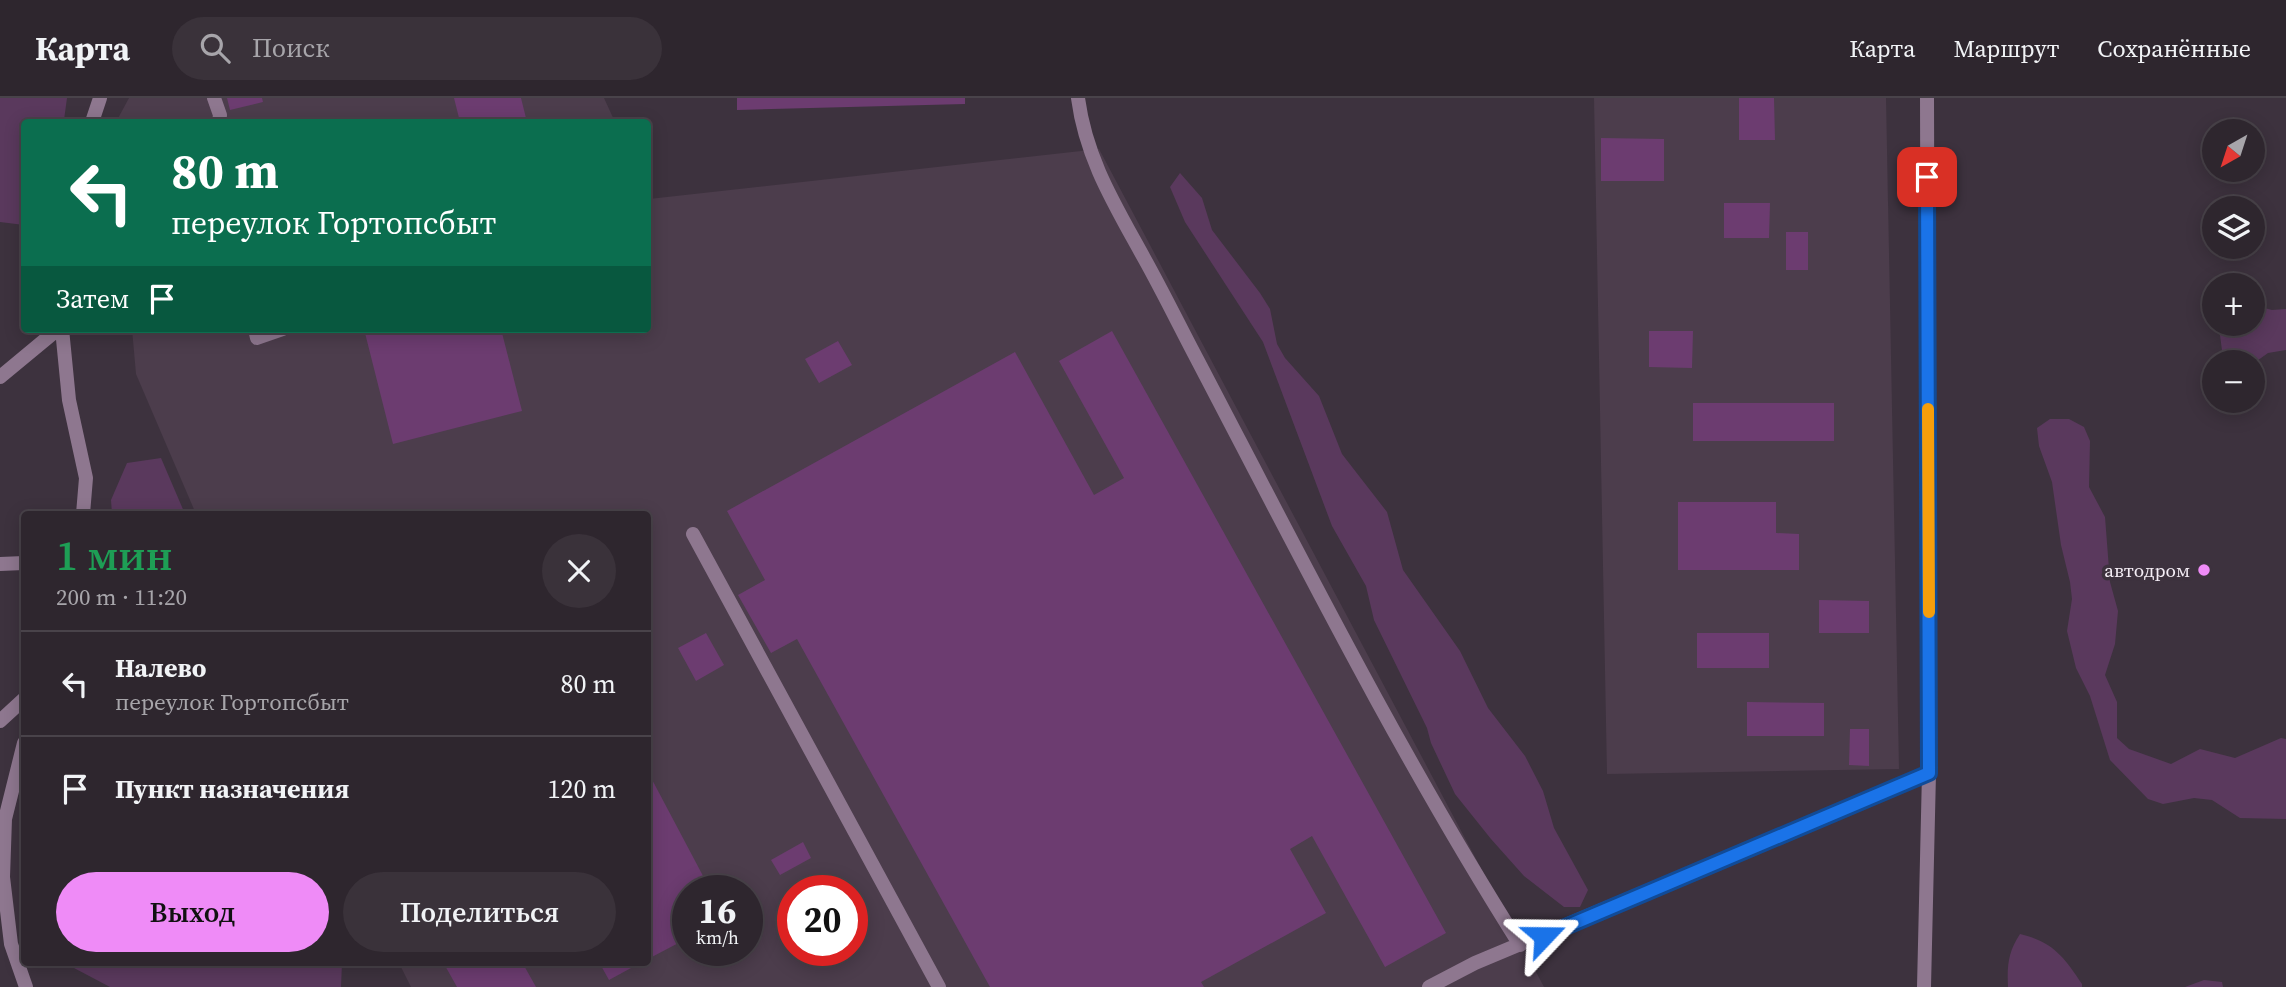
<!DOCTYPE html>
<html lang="ru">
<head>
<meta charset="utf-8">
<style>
	:root { --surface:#2e262e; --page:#3a323a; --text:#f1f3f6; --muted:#a7a5aa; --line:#49434a; --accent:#ef8bf7 }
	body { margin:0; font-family:"Source Serif 4",serif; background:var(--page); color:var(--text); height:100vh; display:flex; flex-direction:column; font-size:26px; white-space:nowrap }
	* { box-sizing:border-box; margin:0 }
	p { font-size:23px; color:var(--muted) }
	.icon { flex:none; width:38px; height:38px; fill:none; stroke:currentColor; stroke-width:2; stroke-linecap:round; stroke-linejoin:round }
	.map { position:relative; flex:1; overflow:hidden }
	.panel { position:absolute; left:21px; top:413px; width:630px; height:455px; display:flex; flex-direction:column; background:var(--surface); border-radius:7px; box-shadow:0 4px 18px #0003,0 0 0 2px var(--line) }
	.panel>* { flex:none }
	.top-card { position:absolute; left:21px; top:21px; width:630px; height:214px; border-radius:7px; box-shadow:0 4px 18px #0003,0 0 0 2px var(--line); background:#0b6e4f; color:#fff; overflow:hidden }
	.needle { width:46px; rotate:219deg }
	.tools { position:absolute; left:2202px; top:21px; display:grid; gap:14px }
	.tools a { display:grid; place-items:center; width:63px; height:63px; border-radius:50%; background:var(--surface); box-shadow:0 4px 18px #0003,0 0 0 2px var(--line); font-size:35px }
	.speed { position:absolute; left:672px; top:777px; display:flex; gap:14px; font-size:35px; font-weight:700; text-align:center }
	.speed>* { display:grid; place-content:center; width:91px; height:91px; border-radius:50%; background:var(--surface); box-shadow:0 4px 18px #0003,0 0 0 2px var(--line); line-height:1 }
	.speed small { font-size:18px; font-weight:400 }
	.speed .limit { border:10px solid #d22; background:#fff; color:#111 }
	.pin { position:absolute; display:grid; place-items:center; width:60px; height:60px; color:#fff; margin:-30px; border-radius:14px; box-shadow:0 4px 10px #0006 }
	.me { position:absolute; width:77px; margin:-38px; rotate:67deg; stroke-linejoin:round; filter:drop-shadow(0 0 5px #0008) }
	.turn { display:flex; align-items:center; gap:24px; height:147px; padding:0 35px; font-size:32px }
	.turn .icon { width:91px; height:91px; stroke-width:2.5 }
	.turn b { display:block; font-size:49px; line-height:60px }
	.then { display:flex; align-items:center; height:66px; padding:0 35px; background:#0003; gap:14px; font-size:26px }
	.round { display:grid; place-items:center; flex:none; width:74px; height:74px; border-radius:37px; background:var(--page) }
	.overview { display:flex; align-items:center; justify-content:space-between; height:119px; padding:0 35px }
	h1 { font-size:42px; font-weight:600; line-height:52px; color:#1e9e55 }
	.primary-button { display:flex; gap:14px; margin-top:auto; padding:14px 35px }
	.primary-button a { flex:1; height:80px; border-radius:42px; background:var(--accent); color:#111; font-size:28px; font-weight:600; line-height:80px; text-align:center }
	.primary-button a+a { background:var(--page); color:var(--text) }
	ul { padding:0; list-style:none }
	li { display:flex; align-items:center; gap:21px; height:105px; padding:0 35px; border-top:2px solid var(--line) }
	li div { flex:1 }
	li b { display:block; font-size:26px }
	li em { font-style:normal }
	header { display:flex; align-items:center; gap:42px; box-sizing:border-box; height:98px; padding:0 35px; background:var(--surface); border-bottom:2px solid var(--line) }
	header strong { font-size:33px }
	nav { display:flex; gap:38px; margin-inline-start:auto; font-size:24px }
	.search { width:490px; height:63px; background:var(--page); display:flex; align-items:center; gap:18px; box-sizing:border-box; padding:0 24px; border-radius:38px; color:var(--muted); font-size:26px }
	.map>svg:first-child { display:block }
	.built { fill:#4c3d4c; fill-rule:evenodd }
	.green { fill:#5a395d }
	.building { fill:#6c3c70 }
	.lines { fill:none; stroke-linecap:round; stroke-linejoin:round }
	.lane { stroke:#8e778f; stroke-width:14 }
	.street { stroke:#8e778f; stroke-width:14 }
	.route-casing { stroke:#114b97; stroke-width:18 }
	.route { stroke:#1a73e8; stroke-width:12 }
	.slow { stroke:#f59e0b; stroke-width:12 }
	.poi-dot { fill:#ef8bf7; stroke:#3d323e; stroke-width:2.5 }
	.labels { text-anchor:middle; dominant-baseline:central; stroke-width:7; stroke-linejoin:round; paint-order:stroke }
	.poi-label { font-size:19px; fill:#f5eef6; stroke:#3d323e; text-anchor:end }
</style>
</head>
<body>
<header>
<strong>Карта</strong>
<div class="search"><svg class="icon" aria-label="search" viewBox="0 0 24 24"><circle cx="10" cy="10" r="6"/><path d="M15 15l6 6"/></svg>Поиск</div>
<nav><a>Карта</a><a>Маршрут</a><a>Сохранённые</a></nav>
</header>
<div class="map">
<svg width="2286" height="889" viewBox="0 0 2286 889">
	<rect width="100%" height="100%" fill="#3d323e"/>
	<path class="built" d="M129,0H604L615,24H116Z
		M1594,0H1886L1899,671L1607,676Z
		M1099,51L1544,889H411L399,865L648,864V416H196L136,276L132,231H648V99L649,101ZM688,793H747V852H688ZM793,793H852V852H793Z"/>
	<path class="green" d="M0,0H67L64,22L66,24H24V127L0,124Z
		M1180,75L1202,100L1212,132L1260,195L1270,211L1277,246L1285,260L1319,298L1342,356L1387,414L1403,472L1460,553L1488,610L1525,658L1543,693L1554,730L1588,792L1580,809H1564L1524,778L1491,741L1455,696L1431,645L1427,630L1374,522L1366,488L1332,428L1263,244L1185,124L1170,89Z
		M2257,208L2272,212L2286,211V252L2268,255L2254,265L2223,260L2220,237L2230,226H2252V210Z
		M2050,321H2069L2084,329L2090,343L2089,389L2105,419L2110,484L2118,513L2115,546L2105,577L2117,604V640L2129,651L2171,666L2200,651L2235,660L2281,640L2286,641V721L2240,720L2212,702L2194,700L2163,706L2148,701L2110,662L2090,598L2076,570L2067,533L2072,501L2070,484L2061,447L2052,384L2039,348L2037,330Z
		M161,360L185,416H112L111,402L127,365Z
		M2020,836C2053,844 2064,859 2082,886V889H2008C2007,868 2008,854 2020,836Z
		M71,865H342L341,889H110L74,870Z
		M2204,882L2222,884L2223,889H2185Z"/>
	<path class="building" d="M227,0H262L263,4L230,12Z
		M454,0H521L527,24H460Z
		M737,0H965V6L737,12Z
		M1739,0H1774L1775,42H1739Z
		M1601,40L1664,41V83H1601Z
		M1724,105H1770L1769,140H1724Z
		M1786,134H1808V172H1786Z
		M364,231H501L522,313L393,346Z
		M1112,233L1446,835L1385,869L1312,738L1290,751L1326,815L1201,884L1204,889H990L797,541L771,555L738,497L765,482L727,413L1015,254L1094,397L1124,380L1059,263Z
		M1649,233H1693L1692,270L1649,269Z
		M838,243L852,267L819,285L805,261Z
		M1693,305H1834V343H1693Z
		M1678,404H1776V435L1799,436V472H1678Z
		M1819,502L1869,503V535H1819Z
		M706,535L724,567L696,583L678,550Z
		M1697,535H1769V570H1697Z
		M1747,604L1824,605V638H1747Z
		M1850,631H1869V668L1849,667Z
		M648,674L711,793H688V840L648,861Z
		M803,744L811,760L780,777L771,762Z
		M443,864H522L536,889H457Z
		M599,864H642L609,882Z"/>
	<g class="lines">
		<path class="lane" d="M214,0L220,17L219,24
			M1078,0C1086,61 1115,107 1144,160C1163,194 1180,229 1198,263C1301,460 1401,659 1520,847
			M92,24L100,0
			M62,231L69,302L86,380L83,416
			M255,231L257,240L283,231
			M0,279L58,231
			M693,436L939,889
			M0,466L24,465
			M0,623L24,601
			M24,645L5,721L3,779L11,846L26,889
			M1429,889L1475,865L1929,675"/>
		<path class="street" d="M1924,889L1929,675L1927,0"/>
	</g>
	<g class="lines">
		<g class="route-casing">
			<path id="route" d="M1544,838L1929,675L1927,79"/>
		</g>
		<use href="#route" class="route"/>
		<path class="slow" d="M1928,311L1929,514"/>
	</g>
	<circle class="poi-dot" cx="2204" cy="472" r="7"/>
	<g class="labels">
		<g class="poi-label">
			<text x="2190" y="472">автодром</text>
		</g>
	</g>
</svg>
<div class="tools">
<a><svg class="needle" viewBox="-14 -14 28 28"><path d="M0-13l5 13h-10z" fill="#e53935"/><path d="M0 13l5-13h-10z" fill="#a7a5aa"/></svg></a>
<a><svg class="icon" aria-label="layers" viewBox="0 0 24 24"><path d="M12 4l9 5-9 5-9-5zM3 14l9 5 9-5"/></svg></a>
<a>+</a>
<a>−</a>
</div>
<div class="speed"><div>16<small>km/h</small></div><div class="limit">20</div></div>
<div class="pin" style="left:1927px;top:79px;background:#d93025"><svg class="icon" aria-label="arrive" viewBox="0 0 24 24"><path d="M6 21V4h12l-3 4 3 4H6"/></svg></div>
<svg class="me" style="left:1544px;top:838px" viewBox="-20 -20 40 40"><path d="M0-17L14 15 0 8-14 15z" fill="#1a73e8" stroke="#fff" stroke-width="4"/></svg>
<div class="top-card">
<div class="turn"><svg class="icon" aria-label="left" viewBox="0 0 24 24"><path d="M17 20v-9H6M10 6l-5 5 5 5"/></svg><div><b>80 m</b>переулок Гортопсбыт</div></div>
<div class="then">Затем<svg class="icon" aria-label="arrive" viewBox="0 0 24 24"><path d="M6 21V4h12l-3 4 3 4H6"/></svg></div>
</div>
<section class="panel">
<div class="overview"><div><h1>1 мин</h1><p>200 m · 11:20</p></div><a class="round"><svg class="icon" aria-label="close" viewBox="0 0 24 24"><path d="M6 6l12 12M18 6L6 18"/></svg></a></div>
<ul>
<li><svg class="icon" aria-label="left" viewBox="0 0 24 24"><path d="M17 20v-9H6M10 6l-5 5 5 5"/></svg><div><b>Налево</b><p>переулок Гортопсбыт</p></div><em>80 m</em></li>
<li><svg class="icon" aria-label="arrive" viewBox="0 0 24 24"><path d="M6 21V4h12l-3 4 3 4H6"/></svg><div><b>Пункт назначения</b></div><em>120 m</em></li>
</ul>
<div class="primary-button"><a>Выход</a><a>Поделиться</a></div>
</section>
</div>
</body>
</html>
